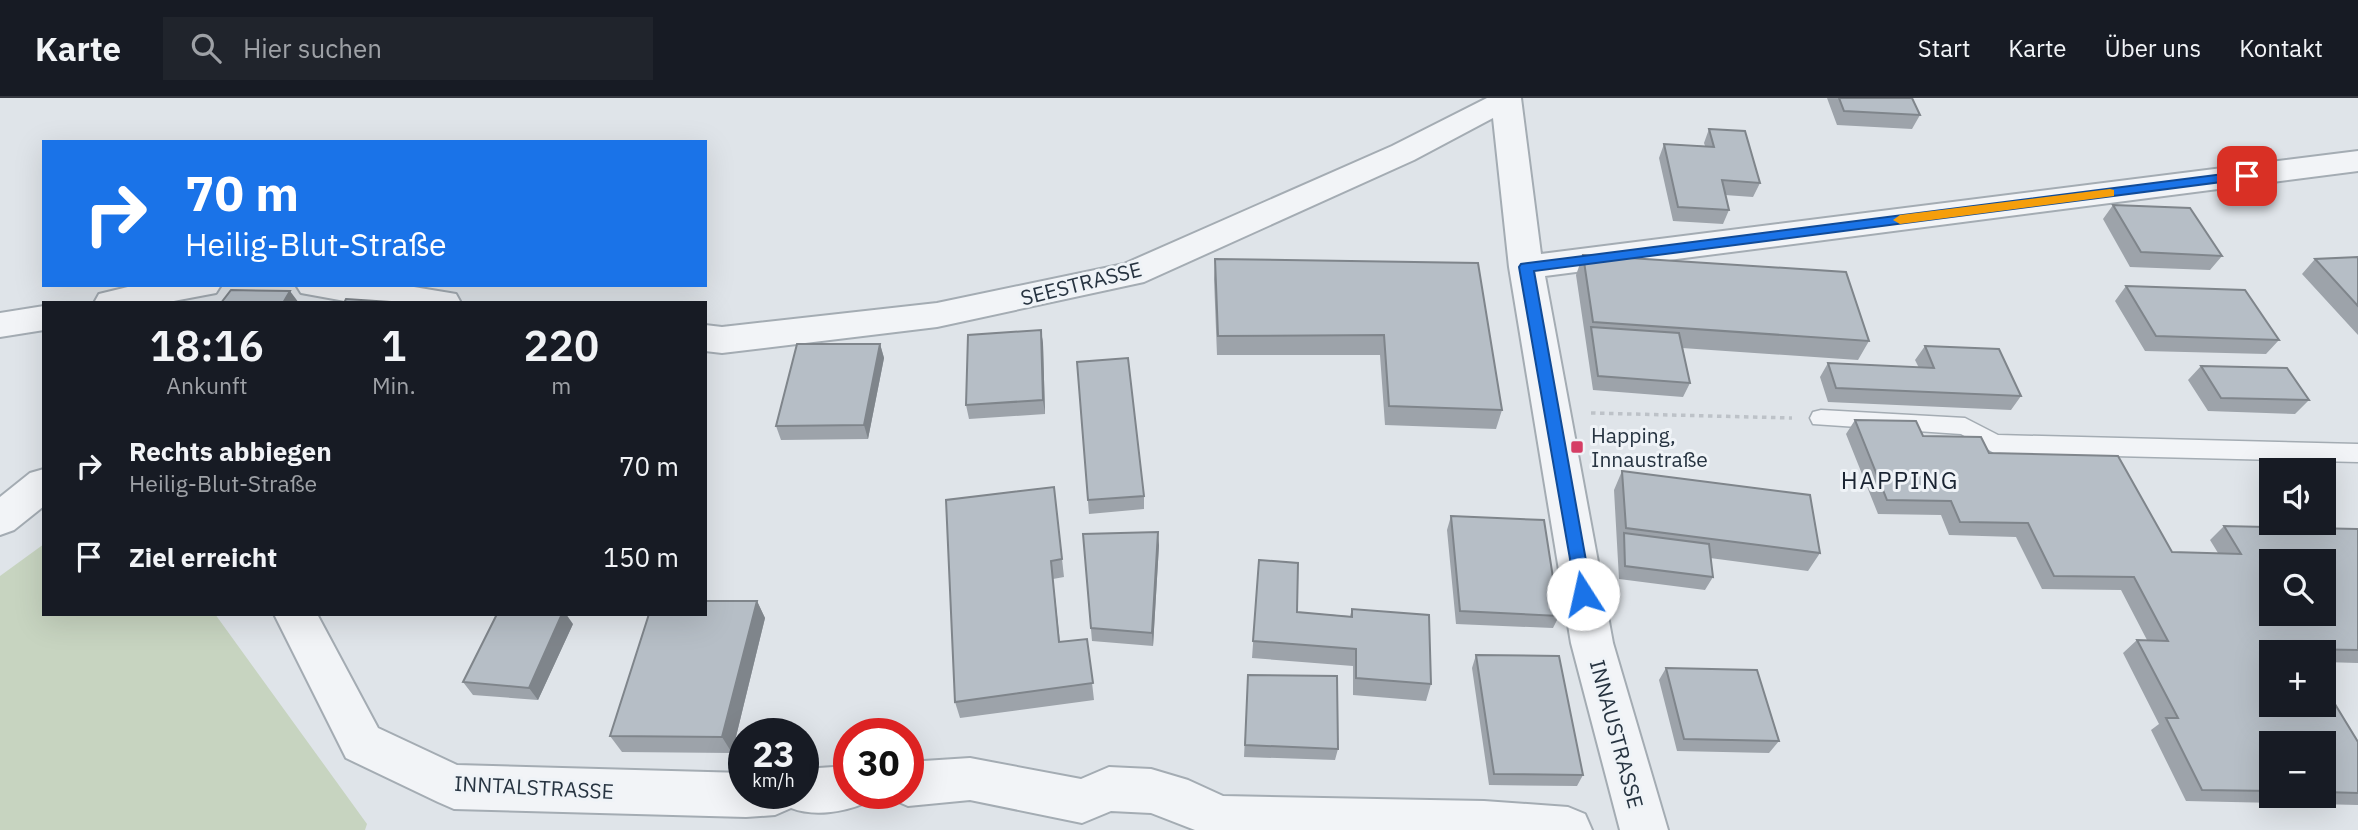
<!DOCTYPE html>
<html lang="de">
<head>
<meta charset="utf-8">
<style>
	:root { --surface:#171b24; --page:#20242c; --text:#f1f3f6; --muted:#9ea1a6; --line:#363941 }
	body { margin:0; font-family:"IBM Plex Sans",sans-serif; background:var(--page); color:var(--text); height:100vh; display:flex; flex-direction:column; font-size:26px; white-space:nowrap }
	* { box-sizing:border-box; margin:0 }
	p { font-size:23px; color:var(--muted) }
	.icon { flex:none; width:38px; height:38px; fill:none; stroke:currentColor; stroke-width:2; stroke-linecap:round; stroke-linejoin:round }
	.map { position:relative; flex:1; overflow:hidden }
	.drawer { position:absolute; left:42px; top:203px; width:665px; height:315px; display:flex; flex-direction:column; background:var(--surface); border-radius:0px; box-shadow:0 7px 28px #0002 }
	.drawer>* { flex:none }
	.top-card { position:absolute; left:42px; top:42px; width:665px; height:147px; border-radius:0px; box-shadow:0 7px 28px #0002; background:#1a73e8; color:#fff; overflow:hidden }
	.tools { position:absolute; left:2259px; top:360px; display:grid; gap:14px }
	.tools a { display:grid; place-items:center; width:77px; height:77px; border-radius:0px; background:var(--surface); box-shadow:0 7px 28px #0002; font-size:35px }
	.speed { position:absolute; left:728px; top:620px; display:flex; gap:14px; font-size:35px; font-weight:700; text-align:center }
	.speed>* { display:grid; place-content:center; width:91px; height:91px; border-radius:50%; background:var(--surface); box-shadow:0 7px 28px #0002; line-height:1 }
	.speed small { font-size:18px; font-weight:400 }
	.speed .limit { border:10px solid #d22; background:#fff; color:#111 }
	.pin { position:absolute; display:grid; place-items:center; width:60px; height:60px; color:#fff; margin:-30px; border-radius:14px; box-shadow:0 4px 10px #0006 }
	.me { position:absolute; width:77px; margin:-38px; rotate:350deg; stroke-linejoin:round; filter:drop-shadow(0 0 5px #0008) }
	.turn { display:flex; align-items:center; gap:24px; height:147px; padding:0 28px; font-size:32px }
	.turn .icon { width:91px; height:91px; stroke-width:2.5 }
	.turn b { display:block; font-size:49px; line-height:60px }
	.eta { display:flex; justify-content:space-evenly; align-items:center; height:119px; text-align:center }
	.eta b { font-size:42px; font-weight:600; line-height:49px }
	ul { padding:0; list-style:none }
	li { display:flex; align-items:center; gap:21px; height:91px; padding:0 28px }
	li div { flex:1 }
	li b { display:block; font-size:26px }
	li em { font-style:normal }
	header { display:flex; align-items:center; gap:42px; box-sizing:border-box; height:98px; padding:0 35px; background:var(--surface); border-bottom:2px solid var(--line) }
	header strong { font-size:33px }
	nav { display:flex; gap:38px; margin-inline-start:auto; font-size:24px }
	.search { width:490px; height:63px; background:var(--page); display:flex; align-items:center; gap:18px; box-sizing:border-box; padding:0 24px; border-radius:0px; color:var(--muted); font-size:26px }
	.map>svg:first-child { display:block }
	.green { fill:#c7d4c0 }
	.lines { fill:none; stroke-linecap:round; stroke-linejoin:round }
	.lane-casing { stroke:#a4acb3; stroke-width:3 }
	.street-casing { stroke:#a4acb3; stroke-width:4 }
	.path { stroke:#bdc2c8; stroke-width:3.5; stroke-dasharray:4.5 4.5; stroke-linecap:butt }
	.lane { fill:#f2f4f7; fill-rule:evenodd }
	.street { fill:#f2f4f7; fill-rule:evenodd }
	.wall { fill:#9da3aa; fill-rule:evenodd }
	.shaded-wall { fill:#7f858b }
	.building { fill:#b6bec6; stroke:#7f858b; stroke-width:2; fill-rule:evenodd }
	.route { fill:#1a73e8; stroke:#114b97; stroke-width:2 }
	.slow { fill:#f59e0b }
	.poi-dot { fill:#d53e65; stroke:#eff3f7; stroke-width:2.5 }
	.labels { text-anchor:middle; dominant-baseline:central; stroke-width:6; stroke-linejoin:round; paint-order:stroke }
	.street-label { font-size:21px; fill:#273441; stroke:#eff3f7 }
	.poi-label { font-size:21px; fill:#273441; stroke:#eff3f7; text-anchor:start }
	.quarter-label { font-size:24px; letter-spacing:2px; fill:#1a2432; stroke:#eff3f7 }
</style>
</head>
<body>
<header>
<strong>Karte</strong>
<div class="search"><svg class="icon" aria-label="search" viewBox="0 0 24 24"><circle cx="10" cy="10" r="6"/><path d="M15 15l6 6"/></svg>Hier suchen</div>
<nav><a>Start</a><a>Karte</a><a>Über uns</a><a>Kontakt</a></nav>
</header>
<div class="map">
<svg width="2358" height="732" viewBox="0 0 2358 732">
	<rect width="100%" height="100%" fill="#dfe4e9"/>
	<path class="green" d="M44,446V516H215L367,726L365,732H0V478Z"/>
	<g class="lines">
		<g class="lane-casing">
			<path id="lane" d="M1821,312L1965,320L1998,337L2358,346V364L1994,355L1961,336L1813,326L1810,320L1813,314Z"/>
		</g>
		<g class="street-casing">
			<path id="street" d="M1487,0H1521L1541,156L2358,53V73L1545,178L1613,545L1668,732H1620L1571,545L1509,169L1493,20L1414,62L1144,184L937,229L722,255L705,253V227L722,229L937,205L1124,166L1392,48Z
				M136,187H221L216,195L163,205H94L99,196Z
				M296,187H402L456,196L461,205H356L301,195Z
				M44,208V232L0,239V215Z
				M44,371V408L14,432L0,437V399L30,375Z
				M274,516H317L378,630L457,667L744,675V695H803V671L849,668V695H870L865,705C844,714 814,719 791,710L775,717L746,719L454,711L438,704L346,660Z
				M970,660L1081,681L1109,669L1151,671L1188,682L1223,698L1484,703L1568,709L1585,716L1592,732H1195L1151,715L1111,713L1082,725L970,702L908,708L892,701L889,695H908V664Z"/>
		</g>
		<path class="path" d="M1591,315L1792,320"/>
		<use href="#lane" class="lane"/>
		<use href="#street" class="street"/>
	</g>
	<path class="wall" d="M1827,0H1912L1920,17L1912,31L1837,27Z
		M1709,31L1760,85L1753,99L1725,97L1729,112L1723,126L1673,123L1659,60L1664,46L1705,48L1704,45Z
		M2113,107L2222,158L2210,172L2130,169L2103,121Z
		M1583,157L1869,243L1858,262L1682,250L1690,285L1683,299L1593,292L1576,177Z
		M2358,159V237L2302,176L2315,161Z
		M1215,161L1478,165L1502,312L1496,331L1385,327L1380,257H1217L1214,181Z
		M2126,188L2279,242L2266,256L2145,253L2115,203Z
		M1041,232L1043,246L1045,316L969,321L966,307Z
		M880,246L884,260L868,341L781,342L776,328Z
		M1925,248L2021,298L2011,312L1828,304L1820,279L1828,265L1919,270L1915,262Z
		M1077,264L1144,398V411L1089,416Z
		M2201,268L2309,302L2295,316L2208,313L2188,282Z
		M1855,322L1989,355L2172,454L2218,455L2210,442L2224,428L2358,431V565L2324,564V555H2272L2358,644V707L2186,703L2151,632L2159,626L2123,555L2137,542H2147L2121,492L2042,491L2016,439L1949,437L1941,417L1878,416L1846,336ZM2272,646H2324V698H2272Z
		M1622,373L1820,455L1808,473L1710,460L1713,479L1705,492L1619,481L1614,392Z
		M1054,389L1064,479L1053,481L1060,544L1087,541L1094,602L960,620L955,604Z
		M1451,418L1559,518L1553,530L1456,526L1447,432Z
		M1083,436L1159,447L1153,548L1092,543Z
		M1259,462L1297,514L1350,518L1352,511L1431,586L1426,603L1353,597V568L1252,560Z
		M757,503L765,520L732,655L622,654L610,638Z
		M573,526L538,602L473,597L463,584Z
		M1476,557L1583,677L1577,688L1489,687L1472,570Z
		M1666,570L1779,643L1769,655L1677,653L1659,582Z
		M1248,577L1338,651L1335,662L1244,659Z"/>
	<path class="shaded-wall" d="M290,193L299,205H283Z
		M1041,232L1043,246L1045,316L1043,302Z
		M880,246L884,260L868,341L864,327Z
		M1158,434L1159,447L1153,548L1152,535Z
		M757,503L765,520L732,655L722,639Z
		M562,516H566L573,526L538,602L529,590Z"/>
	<path class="building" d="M1839,0H1912L1920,17L1844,13Z
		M1709,31L1745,33L1760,85L1722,82L1729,112L1678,109L1664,46L1714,49Z
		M2113,107L2190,110L2222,158L2141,154Z
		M1583,157L1846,174L1869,243L1593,224Z
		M2358,159V208L2315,161Z
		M1215,161L1478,165L1502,312L1389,308L1384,237L1218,238Z
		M2126,188L2245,192L2279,242L2156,238Z
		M231,192L290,193L283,205H221Z
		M346,201L406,205H344Z
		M1591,229L1679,235L1690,285L1598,278Z
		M1041,232L1043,302L966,307L968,237Z
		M797,246H880L864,327L776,328Z
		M1925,248L1999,251L2021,298L1836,290L1828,265L1934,270Z
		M1128,260L1144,398L1088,402L1077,264Z
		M2201,268L2287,270L2309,302L2221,300Z
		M1855,322L1916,323L1923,338L1981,339L1989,355L2118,358L2172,454L2241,456L2224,428L2358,431V552L2301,551L2304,555H2272V607H2324V588L2358,644V695L2324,694V646H2272V693L2202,692L2166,620H2178L2137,542L2168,543L2134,479L2054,478L2028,425L1960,424L1951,403L1887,402ZM2272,464H2324V516H2272Z
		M1622,373L1810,397L1820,455L1626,430Z
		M1054,389L1062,461L1051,463L1059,544L1087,541L1093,585L955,604L946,402Z
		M1451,418L1544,422L1559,518L1460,513Z
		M1158,434L1152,535L1091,530L1083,436Z
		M1624,435L1709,446L1713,479L1625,468Z
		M1259,462L1298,465L1297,514L1352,519V511L1429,517L1431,586L1356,580V551L1253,543Z
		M705,503H757L722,639L610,638L649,516H705Z
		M497,516H562L529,590L463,584Z
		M1476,557L1559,558L1583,677L1494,676Z
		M1666,570L1757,572L1779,643L1684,641Z
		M1248,577L1337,578L1338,651L1245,647Z"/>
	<path class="route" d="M2247,73L2252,75V80L1534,173L1592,496L1583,503L1577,501L1519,169L1521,166Z"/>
	<path class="slow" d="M2110,91L2114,92V98L1900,126L1893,122L1900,117Z"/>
	<rect class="poi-dot" x="1570" y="342" width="14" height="14" rx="3.5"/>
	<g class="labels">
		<g class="street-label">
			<text transform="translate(1081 185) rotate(-14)">SEESTRASSE</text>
			<text transform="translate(1617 636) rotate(75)">INNAUSTRASSE</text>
			<text transform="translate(534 689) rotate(3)">INNTALSTRASSE</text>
		</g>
		<g class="poi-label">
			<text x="1591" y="337">Happing,<tspan x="1591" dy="24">Innaustraße</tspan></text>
		</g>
		<g class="quarter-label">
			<text x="1900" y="382">HAPPING</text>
		</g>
	</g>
</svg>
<div class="tools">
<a><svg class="icon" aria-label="sound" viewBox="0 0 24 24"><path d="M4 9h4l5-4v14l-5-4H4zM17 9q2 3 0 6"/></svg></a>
<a><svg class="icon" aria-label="search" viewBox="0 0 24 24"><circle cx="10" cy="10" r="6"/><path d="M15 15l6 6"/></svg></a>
<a>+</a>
<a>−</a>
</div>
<div class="speed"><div>23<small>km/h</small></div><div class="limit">30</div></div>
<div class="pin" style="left:2247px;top:78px;background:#d93025"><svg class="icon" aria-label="arrive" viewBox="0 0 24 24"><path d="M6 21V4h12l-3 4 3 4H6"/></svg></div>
<svg class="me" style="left:1583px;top:496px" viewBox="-20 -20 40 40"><circle r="19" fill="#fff"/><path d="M0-13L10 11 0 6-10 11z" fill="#1a73e8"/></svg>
<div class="top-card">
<div class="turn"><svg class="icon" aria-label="right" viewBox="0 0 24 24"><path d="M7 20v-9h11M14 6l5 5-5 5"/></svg><div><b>70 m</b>Heilig-Blut-Straße</div></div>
</div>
<section class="drawer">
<div class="eta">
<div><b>18:16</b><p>Ankunft</p></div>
<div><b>1</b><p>Min.</p></div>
<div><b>220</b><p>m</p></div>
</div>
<ul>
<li><svg class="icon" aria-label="right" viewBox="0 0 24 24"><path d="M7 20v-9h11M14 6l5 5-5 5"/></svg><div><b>Rechts abbiegen</b><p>Heilig-Blut-Straße</p></div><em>70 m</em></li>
<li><svg class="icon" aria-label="arrive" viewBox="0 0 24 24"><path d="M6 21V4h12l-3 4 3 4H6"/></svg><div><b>Ziel erreicht</b></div><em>150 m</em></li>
</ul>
</section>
</div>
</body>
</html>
